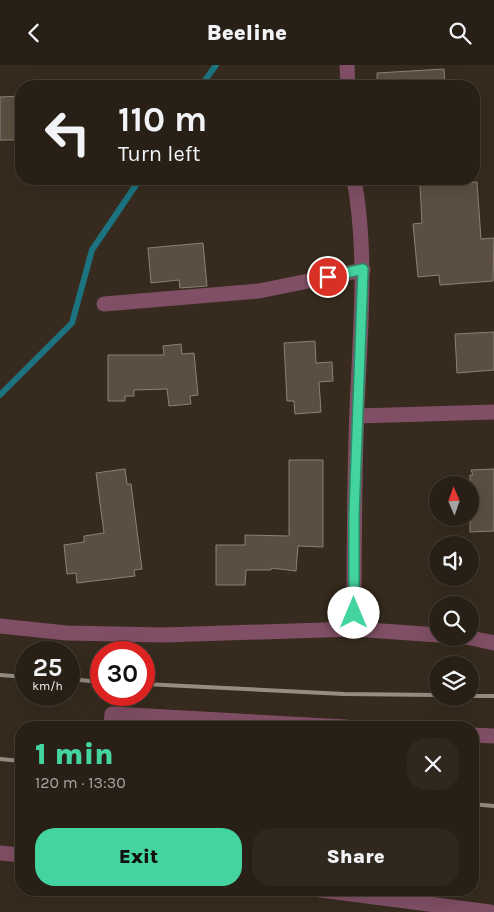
<!DOCTYPE html>
<html lang="en">
<head>
<meta charset="utf-8">
<style>
	:root { --surface:#282016; --page:#30281f; --text:#f1f3f6; --muted:#a5a3a1; --line:#443e35; --accent:#44d4a0 }
	body { margin:0; font-family:Karla,sans-serif; background:var(--page); color:var(--text); height:100vh; display:flex; flex-direction:column; font-size:19px; white-space:nowrap }
	* { box-sizing:border-box; margin:0 }
	p { font-size:16px; color:var(--muted) }
	.icon { flex:none; width:28px; height:28px; fill:none; stroke:currentColor; stroke-width:2; stroke-linecap:round; stroke-linejoin:round }
	.map { position:relative; flex:1; overflow:hidden }
	.panel { position:absolute; left:15px; top:656px; width:464px; height:175px; display:flex; flex-direction:column; background:var(--surface); border-radius:20px; box-shadow:0 5px 20px #0002,0 0 0 1px var(--line) }
	.panel>* { flex:none }
	.top-card { position:absolute; left:15px; top:15px; width:465px; height:105px; border-radius:20px; box-shadow:0 5px 20px #0002,0 0 0 1px var(--line); background:#282016; color:var(--text); overflow:hidden }
	.needle { width:32px; rotate:358deg }
	.controls { position:absolute; left:429px; top:411px; display:grid; gap:10px }
	.controls a { display:grid; place-items:center; width:50px; height:50px; border-radius:50%; background:var(--surface); box-shadow:0 5px 20px #0002,0 0 0 1px var(--line); font-size:25px }
	.speed { position:absolute; left:15px; top:576px; display:flex; gap:10px; font-size:25px; font-weight:700; text-align:center }
	.speed>* { display:grid; place-content:center; width:65px; height:65px; border-radius:50%; background:var(--surface); box-shadow:0 5px 20px #0002,0 0 0 1px var(--line); line-height:1 }
	.speed small { font-size:12px; font-weight:400 }
	.speed .limit { border:8px solid #d22; background:#fff; color:#111 }
	.pin { position:absolute; display:grid; place-items:center; width:42px; height:42px; color:#fff; margin:-21px; border:2px solid #fff; border-radius:50%; box-shadow:0 1px 5px #0007 }
	.me { position:absolute; width:55px; margin:-28px; rotate:0deg; stroke-linejoin:round; filter:drop-shadow(0 0 4px #0008) }
	.turn { display:flex; align-items:center; gap:18px; height:105px; padding:0 20px; font-size:22px }
	.turn .icon { width:65px; height:65px; stroke-width:2.5 }
	.turn b { display:block; font-size:35px; line-height:42px }
	.round { display:grid; place-items:center; flex:none; width:52px; height:52px; border-radius:20px; background:var(--page) }
	.head { display:flex; align-items:center; justify-content:space-between; height:85px; padding:0 20px }
	h1 { font-size:30px; font-weight:800; line-height:38px; color:var(--accent) }
	.primary-button { display:flex; gap:10px; margin-top:auto; padding:10px 20px }
	.primary-button a { flex:1; height:58px; border-radius:20px; background:var(--accent); color:#111; font-size:20px; font-weight:800; line-height:58px; text-align:center }
	.primary-button a+a { background:var(--page); color:var(--text) }
	header { display:flex; justify-content:space-between; align-items:center; height:65px; padding:0 20px; background:var(--surface); font-size:22px; font-weight:800 }
	.map>svg:first-child { display:block }
	.lines { fill:none; stroke-linecap:round; stroke-linejoin:round }
	.stream { stroke:#1b7480; stroke-width:6 }
	.building { fill:#5b4f41; stroke:#8f8172 }
	.street { stroke:#814f65; stroke-width:15 }
	.rail { stroke:#978e83; stroke-width:4 }
	.route-casing { stroke:#2c8a68; stroke-width:12 }
	.route { stroke:#44d4a0; stroke-width:9 }
</style>
</head>
<body>
<header><svg class="icon" aria-label="back" viewBox="0 0 24 24"><path d="M15 5l-7 7 7 7"/></svg>Beeline<svg class="icon" aria-label="search" viewBox="0 0 24 24"><circle cx="10" cy="10" r="6"/><path d="M15 15l6 6"/></svg></header>
<div class="map">
<svg width="494" height="847" viewBox="0 0 494 847">
	<rect width="100%" height="100%" fill="#362b1e"/>
	<g class="lines">
		<path class="stream" d="M201,21L216,0
			M0,330L72,258L92,185L140,114"/>
	</g>
	<path class="building" d="M444,4L445,21H377V8Z
		M21,31V75H0V32Z
		M477,117L481,174L494,173L493,216L440,220L439,210L418,212L413,159L422,158L420,120Z
		M203,178L207,221L180,223L179,215L151,218L148,183Z
		M494,267V305L457,308L455,269Z
		M315,276L316,298L332,297L333,316L319,317L321,347L295,349L294,336H287L284,278Z
		M181,279L182,289L194,288L198,330L190,331L191,339L169,341L167,324L134,325V331H125V336H108V290H164L163,281Z
		M289,395H323V482L298,481L296,506L271,503V505H246L245,520H216V480H245V470L289,471Z
		M125,404L127,419H131L142,504L134,505L135,511L77,518L76,508L67,509L64,480L84,477V471L104,468L96,408Z
		M494,404V466L470,467V410H473L471,405Z"/>
	<g class="lines">
		<path class="street" d="M347,0L348,21
			M104,239L259,226L363,205
			M357,351L494,347
			M0,561L66,568L164,570L354,564L438,570
			M354,564C354,491 354,418 357,344C360,268 368,190 354,114
			M466,572L494,578
			M111,662L112,649L346,662
			M472,670L494,671
			M0,788L21,790
			M320,825L490,847"/>
		<path class="rail" d="M0,610L26,612
			M69,614L101,617
			M144,619L344,629L438,630
			M470,631H494
			M0,694L21,696
			M472,739L494,741"/>
	</g>
	<g class="lines">
		<g class="route-casing">
			<path id="route" d="M328,212L363,204L354,451V548"/>
		</g>
		<use href="#route" class="route"/>
	</g>
</svg>
<div class="controls">
<a><svg class="needle" viewBox="-14 -14 28 28"><path d="M0-13l5 13h-10z" fill="#e53935"/><path d="M0 13l5-13h-10z" fill="#a5a3a1"/></svg></a>
<a><svg class="icon" aria-label="sound" viewBox="0 0 24 24"><path d="M4 9h4l5-4v14l-5-4H4zM17 9q2 3 0 6"/></svg></a>
<a><svg class="icon" aria-label="search" viewBox="0 0 24 24"><circle cx="10" cy="10" r="6"/><path d="M15 15l6 6"/></svg></a>
<a><svg class="icon" aria-label="layers" viewBox="0 0 24 24"><path d="M12 4l9 5-9 5-9-5zM3 14l9 5 9-5"/></svg></a>
</div>
<div class="speed"><div>25<small>km/h</small></div><div class="limit">30</div></div>
<div class="pin" style="left:328px;top:212px;background:#d93025"><svg class="icon" aria-label="arrive" viewBox="0 0 24 24"><path d="M6 21V4h12l-3 4 3 4H6"/></svg></div>
<svg class="me" style="left:354px;top:548px" viewBox="-20 -20 40 40"><circle r="19" fill="#fff"/><path d="M0-13L10 11 0 6-10 11z" fill="#44d4a0"/></svg>
<div class="top-card">
<div class="turn"><svg class="icon" aria-label="left" viewBox="0 0 24 24"><path d="M17 20v-9H6M10 6l-5 5 5 5"/></svg><div><b>110 m</b>Turn left</div></div>
</div>
<section class="panel">
<div class="head"><div><h1>1 min</h1><p>120 m · 13:30</p></div><a class="round"><svg class="icon" aria-label="close" viewBox="0 0 24 24"><path d="M6 6l12 12M18 6L6 18"/></svg></a></div>
<div class="primary-button"><a>Exit</a><a>Share</a></div>
</section>
</div>
</body>
</html>
